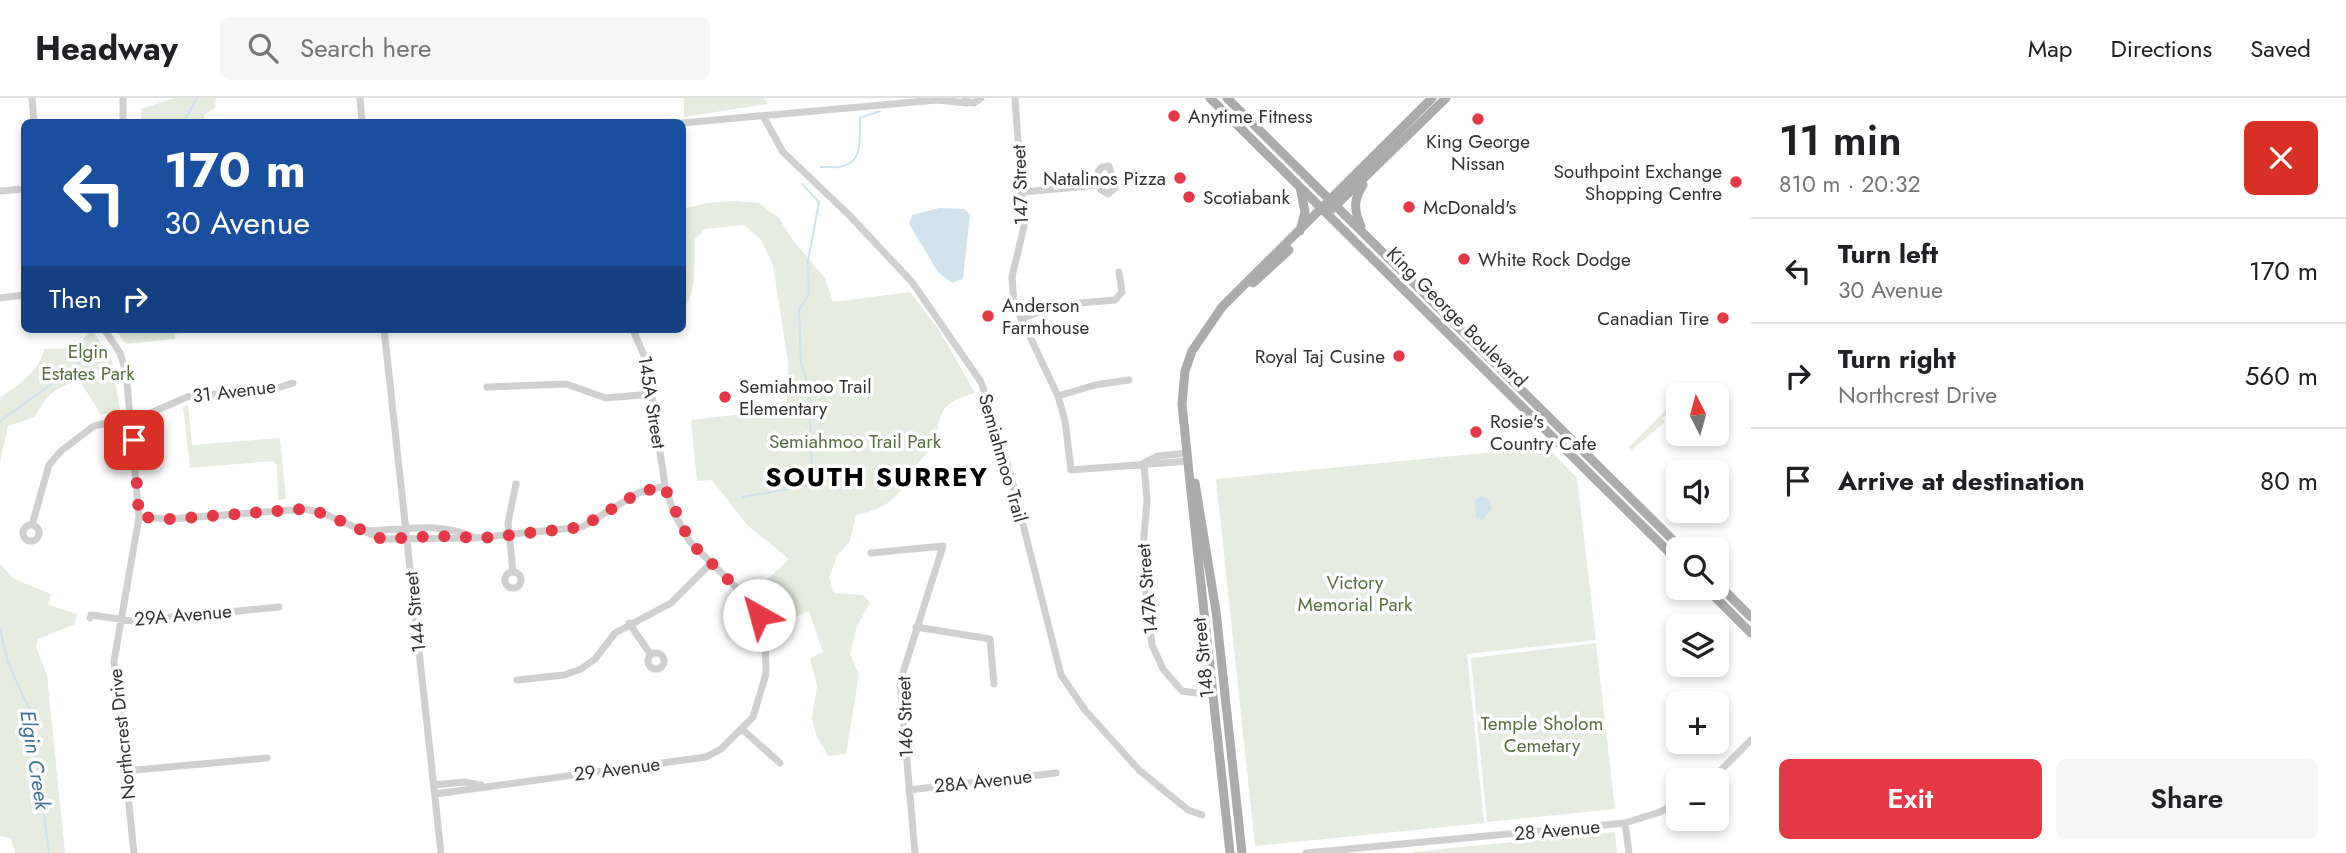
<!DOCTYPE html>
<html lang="en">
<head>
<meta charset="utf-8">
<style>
	:root { --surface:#fff; --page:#f6f6f6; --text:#202124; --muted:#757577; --line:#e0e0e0; --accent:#e63946 }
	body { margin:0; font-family:Jost,sans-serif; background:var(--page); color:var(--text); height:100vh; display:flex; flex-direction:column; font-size:26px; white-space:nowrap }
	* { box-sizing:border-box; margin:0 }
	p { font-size:23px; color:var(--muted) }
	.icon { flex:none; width:38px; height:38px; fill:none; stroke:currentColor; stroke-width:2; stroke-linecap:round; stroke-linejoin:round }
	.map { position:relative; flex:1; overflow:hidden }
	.sheet { display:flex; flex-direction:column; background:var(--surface); width:595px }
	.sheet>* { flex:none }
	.guide { position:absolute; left:21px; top:21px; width:665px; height:214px; border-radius:10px; box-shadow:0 4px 10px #0003; background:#1a4fa0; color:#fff; overflow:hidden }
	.needle { width:46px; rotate:354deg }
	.controls { position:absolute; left:1666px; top:285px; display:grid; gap:14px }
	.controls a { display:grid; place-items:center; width:63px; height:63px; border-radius:10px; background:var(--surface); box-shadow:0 4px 10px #0003; font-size:35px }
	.pin { position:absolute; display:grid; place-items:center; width:60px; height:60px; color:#fff; margin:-30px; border-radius:14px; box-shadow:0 4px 10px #0006 }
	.me { position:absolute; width:77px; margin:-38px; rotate:322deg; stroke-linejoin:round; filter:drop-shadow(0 0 5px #0008) }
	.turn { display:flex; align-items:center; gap:24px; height:147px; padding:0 28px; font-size:32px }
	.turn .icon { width:91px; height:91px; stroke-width:2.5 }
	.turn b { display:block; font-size:49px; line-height:60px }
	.then { display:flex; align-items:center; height:66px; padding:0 28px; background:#0003; gap:14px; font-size:26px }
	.round { display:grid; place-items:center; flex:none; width:74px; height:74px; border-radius:10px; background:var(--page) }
	.summary { display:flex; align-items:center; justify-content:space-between; height:119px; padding:0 28px }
	h1 { font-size:42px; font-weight:600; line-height:52px }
	.button { display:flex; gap:14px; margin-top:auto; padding:14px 28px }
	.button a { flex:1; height:80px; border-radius:10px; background:var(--accent); color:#fff; font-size:28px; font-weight:600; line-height:80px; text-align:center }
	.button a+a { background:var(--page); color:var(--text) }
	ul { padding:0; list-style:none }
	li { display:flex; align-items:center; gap:21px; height:105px; padding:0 28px; border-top:2px solid var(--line) }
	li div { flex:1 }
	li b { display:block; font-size:26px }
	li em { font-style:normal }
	header { display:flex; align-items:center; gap:42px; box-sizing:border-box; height:98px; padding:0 35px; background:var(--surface); border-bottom:2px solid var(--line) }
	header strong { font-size:33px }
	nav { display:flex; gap:38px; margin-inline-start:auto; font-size:24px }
	.search { width:490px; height:63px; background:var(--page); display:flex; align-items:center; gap:18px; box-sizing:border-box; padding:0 24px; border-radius:10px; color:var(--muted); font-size:26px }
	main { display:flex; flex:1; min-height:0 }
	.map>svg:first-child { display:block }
	.green { fill:#e6ecdf }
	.water { fill:#cfe2ee }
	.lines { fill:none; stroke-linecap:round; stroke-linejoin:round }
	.stream { stroke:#cfe2ee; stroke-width:2 }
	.minor { stroke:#d0d0d0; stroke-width:7 }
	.major { stroke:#ababab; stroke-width:9 }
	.route { stroke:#e63946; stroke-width:12; stroke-dasharray:0 21.6 }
	.poi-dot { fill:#e63946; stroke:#fff; stroke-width:2.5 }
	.labels { text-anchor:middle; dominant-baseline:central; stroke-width:7; stroke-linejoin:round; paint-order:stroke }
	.poi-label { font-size:19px; fill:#333; stroke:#fff; text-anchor:start }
	.street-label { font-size:19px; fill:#333; stroke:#fff }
	.park-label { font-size:19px; fill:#56703f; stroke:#fff }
	.water-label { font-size:21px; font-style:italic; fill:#3f7597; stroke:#fff }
	.district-label { font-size:26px; font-weight:bold; letter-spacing:2px; fill:#000; stroke:#fff }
</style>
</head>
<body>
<header>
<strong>Headway</strong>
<div class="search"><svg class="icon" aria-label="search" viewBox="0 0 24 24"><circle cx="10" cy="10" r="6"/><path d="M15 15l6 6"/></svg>Search here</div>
<nav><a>Map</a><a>Directions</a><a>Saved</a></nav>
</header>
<main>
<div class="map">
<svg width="1751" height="755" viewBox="0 0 1751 755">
	<rect width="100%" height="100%" fill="#fff"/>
	<path class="green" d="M174,0H216L215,10L204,17L205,24H141V11Z
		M684,0H764L768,6L684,19Z
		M735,103L759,105L779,120L792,141L825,180L833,204L910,194L939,232L975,295C940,305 939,313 936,348C896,378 914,405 856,417L850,443L837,458L829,480L834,495L863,497L870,505L857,528L850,556L859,576L846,656L828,658L816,637L812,620L817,588L810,560L823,554L809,513L770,529L755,493L789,461L748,428L712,382L697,383L691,322L786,311L788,264L773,167L761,142L744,127L705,131L695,141C694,160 697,198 683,211V111L706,105Z
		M115,231H220L175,236V241L126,246Z
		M92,232L112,263L120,312L101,317L80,283C55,288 47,297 35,319L8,328L0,365V299C17,288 40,273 44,251L74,250Z
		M1678,300V310L1673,315L1670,312L1662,321L1665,324L1632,352L1629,349Z
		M188,307L192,347L280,340L286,401L278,402L277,367L273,363L190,370L183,309Z
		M1547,349L1577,380L1596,542L1467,556L1484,725L1255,748L1216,381Z
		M0,466L14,481L51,496L48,507L77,516L75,526L38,541L36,548L47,577L65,755H15L11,740L0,738Z
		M1596,545L1615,711L1487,724L1471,560Z
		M1615,734L1617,755H1413V754Z"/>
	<path class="water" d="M939,110L964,111L970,117L963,181L952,185L938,174L909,126L912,117Z
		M1482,398L1488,401L1492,410L1482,422L1476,419L1475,402Z"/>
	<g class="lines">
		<path class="stream" d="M184,24L197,0
			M821,69C827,68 832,70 839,69C865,65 859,40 860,20L880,13
			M0,323L75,269L98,242
			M743,399L806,388L812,379L809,290L801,265L799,212L809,196L808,163L819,104L802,86
			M0,531L8,565L30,613L49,755"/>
		<path class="minor" d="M32,0L34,24
			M123,0V24
			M360,0L362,24
			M1015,0L1024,128L1012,179L1014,205L1058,298L1065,323L1071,372L1189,363
			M964,3L974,5L981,0
			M763,18L783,54L849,117L912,184L981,284L1009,371L1061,577L1085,612L1139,672L1188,712L1202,717
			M682,25L937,2L967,5
			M1109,68L1115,90L1108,96L1100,91L1098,74L1102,69Z
			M0,93L24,91
			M1023,94L1099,87
			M0,200L24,197
			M1021,221L1057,207L1115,202L1122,194L1119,174
			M104,231L120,255L126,274L139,419L114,563L134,755
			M384,231L441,755
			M487,289L566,286L606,300L652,296
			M1058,298L1095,287L1129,282
			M1144,365L1147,403L1142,460L1152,547L1163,571L1182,593L1197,595
			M1144,365L1158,358L1188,355
			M139,419L170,421L305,411L325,416L382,441L475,440C439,422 400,433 361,433
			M32,427L49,367L61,353L94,328L148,316L187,299L277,290L293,285
			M23 435a8 8 0 1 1 16 0a8 8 0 1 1-16 0Z
			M475,440L582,429L638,395L665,388
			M871,455L943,448L900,584L915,755
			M505 482a8 8 0 1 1 16 0a8 8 0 1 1-16 0Z
			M513,474L508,425L516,386
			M90,520L91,517L133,523L279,509
			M629,525L651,557
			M916,529L990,541L994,586
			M648 563a8 8 0 1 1 16 0a8 8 0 1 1-16 0Z
			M517,582L564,577L581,571L595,561L615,535L671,505L711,465
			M743,632L780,665
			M125,673L267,660
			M1711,682L1751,642
			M434,687L464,684L481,687
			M909,692L1056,675
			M435,696L706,659L721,651L753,619L766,576L765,535L749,502L690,444L674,415L665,388L647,264L633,232
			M1625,725L1629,755
			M1306,755L1625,725L1660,714L1678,704"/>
		<path class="major" d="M1210,0L1678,463
			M1227,0L1683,452
			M1300,89L1305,114L1300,133
			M1332,111L1446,0
			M1361,129C1354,112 1353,102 1363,87
			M1253,185L1289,152
			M1195,385L1216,513L1242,755
			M1717,485L1751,519
			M1706,490L1751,535
			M1230,755L1189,375L1182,306L1185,273L1192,253L1222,209L1432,0"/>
	</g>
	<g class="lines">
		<path class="route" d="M134,342L139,419L170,421L304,411L325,416L382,441L437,438L484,440L582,429L638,395L664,388L690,444L749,502L759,517"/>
	</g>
	<g class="poi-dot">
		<circle cx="1174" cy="18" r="7"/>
		<circle cx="1478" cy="21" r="7"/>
		<circle cx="1180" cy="80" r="7"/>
		<circle cx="1736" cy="84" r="7"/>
		<circle cx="1189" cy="99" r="7"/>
		<circle cx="1409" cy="109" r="7"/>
		<circle cx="1464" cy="161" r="7"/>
		<circle cx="988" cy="218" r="7"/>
		<circle cx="1723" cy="220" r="7"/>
		<circle cx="1399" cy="258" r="7"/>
		<circle cx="725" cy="299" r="7"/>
		<circle cx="1476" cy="334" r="7"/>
	</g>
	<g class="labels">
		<g class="poi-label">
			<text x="1188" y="18">Anytime Fitness</text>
			<text x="1478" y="43" text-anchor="middle">King George<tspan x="1478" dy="22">Nissan</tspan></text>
			<text x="1722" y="73" text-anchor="end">Southpoint Exchange<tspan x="1722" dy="22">Shopping Centre</tspan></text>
			<text x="1166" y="80" text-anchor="end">Natalinos Pizza</text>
			<text x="1203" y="99">Scotiabank</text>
			<text x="1423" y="109">McDonald's</text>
			<text x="1478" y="161">White Rock Dodge</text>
			<text x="1002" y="207">Anderson<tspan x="1002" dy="22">Farmhouse</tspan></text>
			<text x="1709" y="220" text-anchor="end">Canadian Tire</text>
			<text x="1385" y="258" text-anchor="end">Royal Taj Cusine</text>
			<text x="739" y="288">Semiahmoo Trail<tspan x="739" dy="22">Elementary</tspan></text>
			<text x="1490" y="323">Rosie's<tspan x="1490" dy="22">Country Cafe</tspan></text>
		</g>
		<g class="street-label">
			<text transform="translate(1020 87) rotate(-92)">147 Street</text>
			<text transform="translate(1457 219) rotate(45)">King George Boulevard</text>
			<text transform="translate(234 293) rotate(-7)">31 Avenue</text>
			<text transform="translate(652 304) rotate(81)">145A Street</text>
			<text transform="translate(1003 360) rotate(74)">Semiahmoo Trail</text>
			<text transform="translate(1147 491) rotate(-95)">147A Street</text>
			<text transform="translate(415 514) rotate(-96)">144 Street</text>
			<text transform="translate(183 517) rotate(-5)">29A Avenue</text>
			<text transform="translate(1203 560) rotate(-96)">148 Street</text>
			<text transform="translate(905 619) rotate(-92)">146 Street</text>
			<text transform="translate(122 636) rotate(-96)">Northcrest Drive</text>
			<text transform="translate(617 671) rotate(-7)">29 Avenue</text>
			<text transform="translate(983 683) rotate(-6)">28A Avenue</text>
			<text transform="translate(1557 732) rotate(-5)">28 Avenue</text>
		</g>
		<g class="park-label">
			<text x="88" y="253">Elgin<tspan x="88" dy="22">Estates Park</tspan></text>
			<text x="855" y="343">Semiahmoo Trail Park</text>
			<text x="1355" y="484">Victory<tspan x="1355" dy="22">Memorial Park</tspan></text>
			<text x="1542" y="625">Temple Sholom<tspan x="1542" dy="22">Cemetary</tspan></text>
		</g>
		<g class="water-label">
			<text transform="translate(35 662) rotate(81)">Elgin Creek</text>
		</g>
		<g class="district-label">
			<text x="877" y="379">SOUTH SURREY</text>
		</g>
	</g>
</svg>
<div class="controls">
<a><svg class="needle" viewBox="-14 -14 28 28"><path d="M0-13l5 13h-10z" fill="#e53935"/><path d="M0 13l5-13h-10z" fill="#757577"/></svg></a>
<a><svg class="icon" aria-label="sound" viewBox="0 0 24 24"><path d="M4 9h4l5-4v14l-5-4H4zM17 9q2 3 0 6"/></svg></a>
<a><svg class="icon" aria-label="search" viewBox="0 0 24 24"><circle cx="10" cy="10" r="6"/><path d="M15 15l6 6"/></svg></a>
<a><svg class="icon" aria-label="layers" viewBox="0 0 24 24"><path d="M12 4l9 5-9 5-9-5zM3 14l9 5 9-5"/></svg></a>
<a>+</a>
<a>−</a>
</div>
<div class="pin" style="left:134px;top:342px;background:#d93025"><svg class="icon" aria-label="arrive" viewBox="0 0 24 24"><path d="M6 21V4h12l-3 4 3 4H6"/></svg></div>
<svg class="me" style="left:759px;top:517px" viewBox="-20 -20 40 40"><circle r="19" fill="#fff"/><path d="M0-13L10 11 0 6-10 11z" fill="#e63946"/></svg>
<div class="guide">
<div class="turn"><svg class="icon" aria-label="left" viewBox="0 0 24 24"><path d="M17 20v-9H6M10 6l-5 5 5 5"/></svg><div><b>170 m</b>30 Avenue</div></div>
<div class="then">Then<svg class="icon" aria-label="right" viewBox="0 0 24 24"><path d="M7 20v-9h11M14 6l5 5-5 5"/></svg></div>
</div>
</div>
<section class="sheet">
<div class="summary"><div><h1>11 min</h1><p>810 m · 20:32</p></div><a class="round" style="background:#d93025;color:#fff"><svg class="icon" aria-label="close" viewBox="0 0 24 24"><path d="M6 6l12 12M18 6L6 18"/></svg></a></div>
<ul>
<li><svg class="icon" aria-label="left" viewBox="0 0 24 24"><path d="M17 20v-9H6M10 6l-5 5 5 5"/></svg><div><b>Turn left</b><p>30 Avenue</p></div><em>170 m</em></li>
<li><svg class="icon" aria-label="right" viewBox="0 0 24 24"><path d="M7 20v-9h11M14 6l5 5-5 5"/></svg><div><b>Turn right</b><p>Northcrest Drive</p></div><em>560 m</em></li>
<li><svg class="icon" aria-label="arrive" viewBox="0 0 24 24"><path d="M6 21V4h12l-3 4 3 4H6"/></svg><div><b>Arrive at destination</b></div><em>80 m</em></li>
</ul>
<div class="button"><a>Exit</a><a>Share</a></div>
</section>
</main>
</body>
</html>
